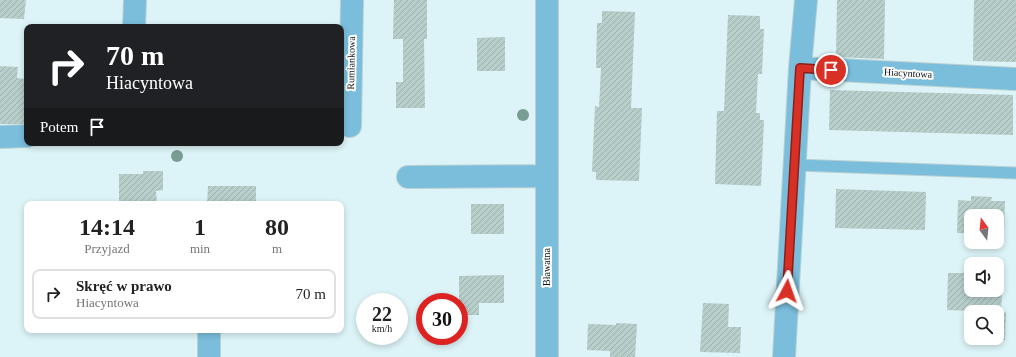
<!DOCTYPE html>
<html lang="pl">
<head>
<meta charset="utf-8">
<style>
	:root { --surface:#fff; --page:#f2f2f2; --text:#222; --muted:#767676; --line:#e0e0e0 }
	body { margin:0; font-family:"Times New Roman",serif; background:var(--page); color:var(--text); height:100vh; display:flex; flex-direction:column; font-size:15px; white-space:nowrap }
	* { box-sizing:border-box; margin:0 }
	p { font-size:13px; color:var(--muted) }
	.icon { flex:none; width:22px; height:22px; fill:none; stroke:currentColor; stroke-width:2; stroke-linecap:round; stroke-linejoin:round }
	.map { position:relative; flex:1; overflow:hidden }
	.drawer { position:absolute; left:24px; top:201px; width:320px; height:132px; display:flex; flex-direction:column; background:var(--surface); border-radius:8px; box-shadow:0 2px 6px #0003 }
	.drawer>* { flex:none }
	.hud { position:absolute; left:24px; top:24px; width:320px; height:122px; border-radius:8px; box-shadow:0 2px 6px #0003; background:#202124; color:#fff; overflow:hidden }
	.needle { width:26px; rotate:345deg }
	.tools { position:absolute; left:964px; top:209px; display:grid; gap:8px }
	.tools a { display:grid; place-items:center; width:40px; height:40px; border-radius:8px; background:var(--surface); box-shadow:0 2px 6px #0003; font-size:20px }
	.speed { position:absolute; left:356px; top:293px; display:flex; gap:8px; font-size:20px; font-weight:700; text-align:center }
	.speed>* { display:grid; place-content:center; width:52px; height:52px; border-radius:50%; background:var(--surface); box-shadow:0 2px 6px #0003; line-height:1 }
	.speed small { font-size:10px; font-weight:400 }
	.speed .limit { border:6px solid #d22; background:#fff; color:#111 }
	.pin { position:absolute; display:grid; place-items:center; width:34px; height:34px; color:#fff; margin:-17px; border:2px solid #fff; border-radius:50%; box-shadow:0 1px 4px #0007 }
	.me { position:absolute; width:44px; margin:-22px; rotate:4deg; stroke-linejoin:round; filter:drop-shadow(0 0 3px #0008) }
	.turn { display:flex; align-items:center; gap:14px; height:84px; padding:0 16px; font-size:18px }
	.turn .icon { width:52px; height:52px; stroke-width:2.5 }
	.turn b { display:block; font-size:28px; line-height:34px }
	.then { display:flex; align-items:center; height:38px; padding:0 16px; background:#0003; gap:8px; font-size:15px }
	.eta { display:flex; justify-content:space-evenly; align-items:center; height:68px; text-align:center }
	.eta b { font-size:24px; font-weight:800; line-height:28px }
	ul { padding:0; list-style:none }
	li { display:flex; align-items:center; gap:12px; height:50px; margin:0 8px 6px; padding:0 8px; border:2px solid var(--line); border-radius:8px }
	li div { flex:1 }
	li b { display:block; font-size:15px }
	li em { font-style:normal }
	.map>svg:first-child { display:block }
	.building { fill:url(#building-hatch) }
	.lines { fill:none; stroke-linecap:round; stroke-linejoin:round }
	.service-casing { stroke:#bad0d3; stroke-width:13 }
	.minor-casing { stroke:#bad0d3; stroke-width:24 }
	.service { stroke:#7abedc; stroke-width:11 }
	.minor { stroke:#7abedc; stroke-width:22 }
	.tree { fill:#799d93 }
	.route-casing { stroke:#8d1f18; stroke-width:10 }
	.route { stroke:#d93025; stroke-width:7 }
	.labels { text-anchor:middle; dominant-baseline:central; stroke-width:4; stroke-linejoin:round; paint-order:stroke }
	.street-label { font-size:10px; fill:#0a1213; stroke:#fff }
</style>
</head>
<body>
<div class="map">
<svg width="1016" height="357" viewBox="0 0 1016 357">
	<defs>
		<pattern id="building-hatch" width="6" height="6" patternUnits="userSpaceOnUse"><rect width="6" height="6" fill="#b7ceca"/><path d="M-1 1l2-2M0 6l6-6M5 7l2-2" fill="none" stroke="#9cb0ad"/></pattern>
	</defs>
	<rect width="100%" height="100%" fill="#dcf4f7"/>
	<path class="building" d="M0,0H26L24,19L0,18Z
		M394,0H427V39H424L425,108H396V82H403V39H393Z
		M837,0H885L884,59L836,57Z
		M974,0H1016V62L973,61Z
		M602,11L635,12L631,108H642L639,181L596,180V172H592L595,106L599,107L601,68H596L597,23H602Z
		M728,15L760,16V29H764L762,74H758L756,113H760V120H764L761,186L715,184L717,111H724Z
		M505,37V71H477V38Z
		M0,66L18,67L17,78L25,79L24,112L27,115V124H0Z
		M830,90L1013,95V135L829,130Z
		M143,171H163V190L156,191L157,204H119V174H143Z
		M208,186H256V204H207Z
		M836,189L926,192L925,230L835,228Z
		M971,196L992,197L991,201H1005L1004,234H997V216H971V233H957L958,200L971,201Z
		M471,204H504V234H471Z
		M948,273H971V290H997V275H1003L1001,313L1006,312L1005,340H983V338H997V312L947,310Z
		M504,275V303H479V315H459V276Z
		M703,303L729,304L728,327H741L740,353L700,352Z
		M616,323L637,324L635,357H610V351L587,350L588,324L616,325Z"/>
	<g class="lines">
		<g class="service-casing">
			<path id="service" d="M796,165L1016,173"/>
		</g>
		<g class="minor-casing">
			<path id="minor" d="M547,0V357
				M134,27L135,0
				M800,68L1016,79
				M350,126L352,0
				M0,137L27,136
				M408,177L547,176
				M209,332V357
				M784,357L800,68L806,0"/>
		</g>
		<use href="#service" class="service"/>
		<use href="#minor" class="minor"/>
	</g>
	<g class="tree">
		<circle cx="523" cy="115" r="6"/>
		<circle cx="177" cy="156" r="6"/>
	</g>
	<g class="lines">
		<g class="route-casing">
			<path id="route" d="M787,291L800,68L831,70"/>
		</g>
		<use href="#route" class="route"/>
	</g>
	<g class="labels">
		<g class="street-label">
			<text transform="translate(351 63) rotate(-89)">Rumiankowa</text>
			<text transform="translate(908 73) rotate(3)">Hiacyntowa</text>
			<text transform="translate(546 267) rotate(-90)">Bławatna</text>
		</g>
	</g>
</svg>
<div class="tools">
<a><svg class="needle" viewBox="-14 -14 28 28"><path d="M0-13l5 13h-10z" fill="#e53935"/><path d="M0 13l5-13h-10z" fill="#767676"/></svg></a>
<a><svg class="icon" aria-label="sound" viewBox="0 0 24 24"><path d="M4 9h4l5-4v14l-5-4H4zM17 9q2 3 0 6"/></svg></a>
<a><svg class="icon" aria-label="search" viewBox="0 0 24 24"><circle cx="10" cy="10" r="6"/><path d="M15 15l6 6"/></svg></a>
</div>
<div class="speed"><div>22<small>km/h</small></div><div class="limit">30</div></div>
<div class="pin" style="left:831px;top:70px;background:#d93025"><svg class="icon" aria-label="arrive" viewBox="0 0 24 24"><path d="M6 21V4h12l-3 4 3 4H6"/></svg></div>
<svg class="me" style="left:787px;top:291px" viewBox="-20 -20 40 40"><path d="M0-17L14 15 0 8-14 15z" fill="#d93025" stroke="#fff" stroke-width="4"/></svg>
<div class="hud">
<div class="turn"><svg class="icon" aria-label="right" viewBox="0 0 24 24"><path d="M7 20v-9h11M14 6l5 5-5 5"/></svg><div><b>70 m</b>Hiacyntowa</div></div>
<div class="then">Potem<svg class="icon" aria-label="arrive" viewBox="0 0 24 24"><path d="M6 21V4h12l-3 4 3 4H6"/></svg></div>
</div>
<section class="drawer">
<div class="eta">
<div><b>14:14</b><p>Przyjazd</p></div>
<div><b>1</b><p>min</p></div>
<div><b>80</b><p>m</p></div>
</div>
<ul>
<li><svg class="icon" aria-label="right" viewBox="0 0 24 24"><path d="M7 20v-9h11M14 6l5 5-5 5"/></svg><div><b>Skręć w prawo</b><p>Hiacyntowa</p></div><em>70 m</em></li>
</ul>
</section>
</div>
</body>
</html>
